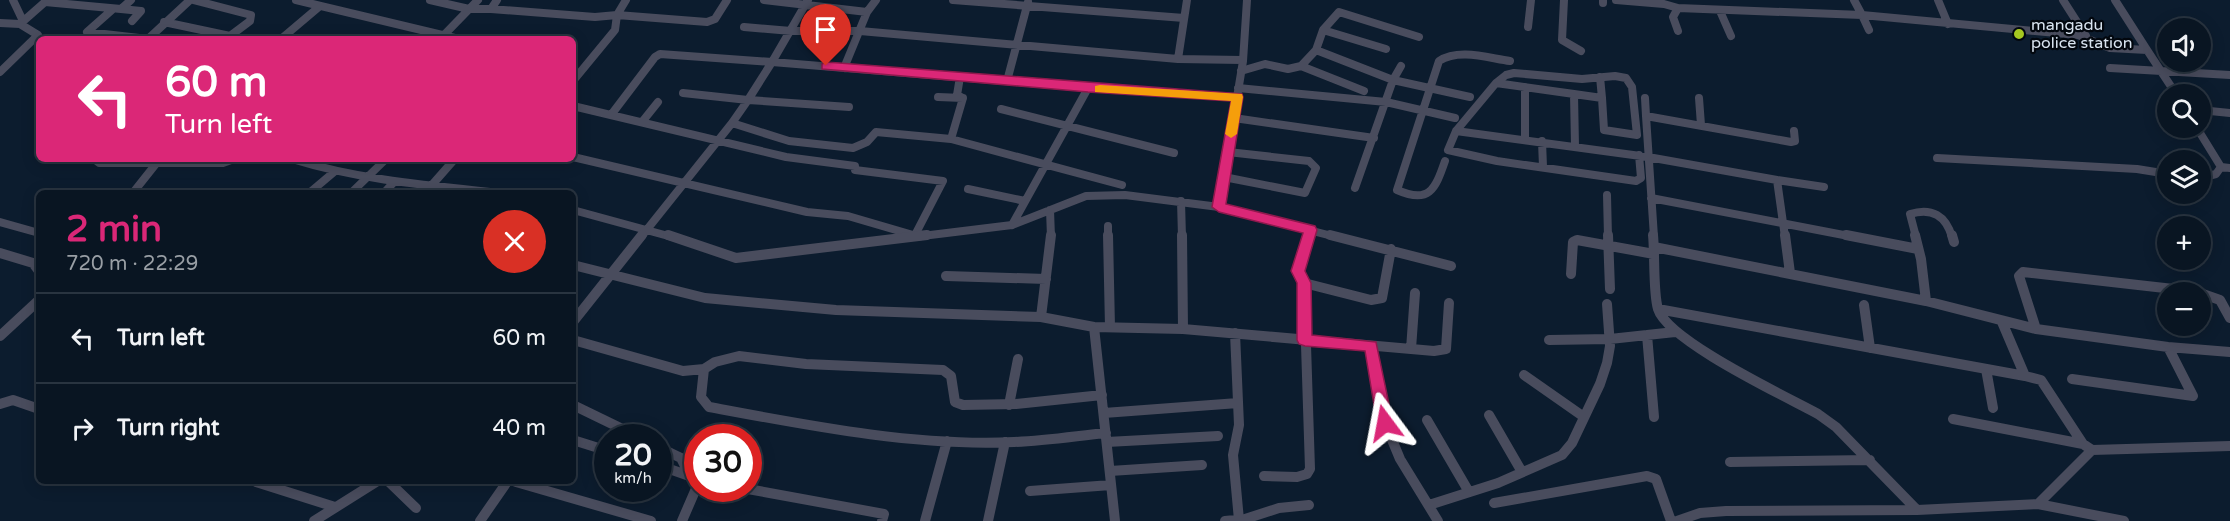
<!DOCTYPE html>
<html lang="en">
<head>
<meta charset="utf-8">
<style>
	:root { --surface:#091522; --page:#17222f; --text:#f1f3f6; --muted:#999fa5; --line:#293440; --accent:#db2777 }
	body { margin:0; font-family:"Varela Round",sans-serif; background:var(--page); color:var(--text); height:100vh; display:flex; flex-direction:column; font-size:22px; white-space:nowrap }
	* { box-sizing:border-box; margin:0 }
	p { font-size:20px; color:var(--muted) }
	.icon { flex:none; width:33px; height:33px; fill:none; stroke:currentColor; stroke-width:2; stroke-linecap:round; stroke-linejoin:round }
	.map { position:relative; flex:1; overflow:hidden }
	.sheet { position:absolute; left:36px; top:190px; width:540px; height:294px; display:flex; flex-direction:column; background:var(--surface); border-radius:9px; box-shadow:0 3px 15px #0003,0 0 0 2px var(--line) }
	.sheet>* { flex:none }
	.guide { position:absolute; left:36px; top:36px; width:540px; height:126px; border-radius:9px; box-shadow:0 3px 15px #0003,0 0 0 2px var(--line); background:#db2777; color:#fff; overflow:hidden }
	.buttons { position:absolute; left:2157px; top:18px; display:grid; gap:12px }
	.buttons a { display:grid; place-items:center; width:54px; height:54px; border-radius:50%; background:var(--surface); box-shadow:0 3px 15px #0003,0 0 0 2px var(--line); font-size:30px }
	.speed { position:absolute; left:594px; top:424px; display:flex; gap:12px; font-size:30px; font-weight:700; text-align:center }
	.speed>* { display:grid; place-content:center; width:78px; height:78px; border-radius:50%; background:var(--surface); box-shadow:0 3px 15px #0003,0 0 0 2px var(--line); line-height:1 }
	.speed small { font-size:15px; font-weight:400 }
	.speed .limit { border:9px solid #d22; background:#fff; color:#111 }
	.pin { position:absolute; display:grid; place-items:center; width:51px; height:51px; color:#fff; margin:-62px -26px; border-radius:50% 50% 50% 0; rotate:-45deg; box-shadow:0 0 6px #0007 }
	.pin .icon { rotate:45deg }
	.me { position:absolute; width:66px; margin:-33px; rotate:347deg; stroke-linejoin:round; filter:drop-shadow(0 0 4px #0008) }
	.turn { display:flex; align-items:center; gap:21px; height:126px; padding:0 30px; font-size:27px }
	.turn .icon { width:78px; height:78px; stroke-width:2.5 }
	.turn b { display:block; font-size:42px; line-height:51px }
	.round { display:grid; place-items:center; flex:none; width:63px; height:63px; border-radius:32px; background:var(--page) }
	.head { display:flex; align-items:center; justify-content:space-between; height:102px; padding:0 30px }
	h1 { font-size:36px; font-weight:800; line-height:45px; color:var(--accent) }
	ul { padding:0; list-style:none }
	li { display:flex; align-items:center; gap:18px; height:90px; padding:0 30px; border-top:2px solid var(--line) }
	li div { flex:1 }
	li b { display:block; font-size:22px }
	li em { font-style:normal }
	.map>svg:first-child { display:block }
	.lines { fill:none; stroke-linecap:round; stroke-linejoin:round }
	.street-far1 { stroke:#494c5d; stroke-width:8 }
	.street { stroke:#494c5d; stroke-width:10 }
	.route { fill:#db2777; stroke:#8e194d; stroke-width:1.5 }
	.slow { fill:#f59e0b }
	.poi-dot { fill:#a6c820; stroke:#02070e; stroke-width:2 }
	.labels { text-anchor:middle; dominant-baseline:central; stroke-width:4.5; stroke-linejoin:round; paint-order:stroke }
	.poi-label { font-size:16px; fill:#d9e4f0; stroke:#02070e; text-anchor:start }
</style>
</head>
<body>
<div class="map">
<svg width="2230" height="521" viewBox="0 0 2230 521">
	<rect width="100%" height="100%" fill="#0c1c2e"/>
	<g class="lines">
		<path class="street-far1" d="M13,0L23,21
			M193,0L251,15L250,21L230,36
			M296,0L459,39
			M430,0L469,9H491
			M497,0L491,9L595,17L617,15L615,30L573,81
			M626,0L617,15L707,22L715,19L727,0
			M764,0L867,12
			M953,0L1184,18
			M1564,0L1562,40L1581,51
			M1603,0V3
			M1616,0L1664,4L1678,8
			M1854,0L1862,15L2078,35L2110,48L2147,50L2176,94
			M1938,0L1948,24
			M2063,0L2086,36
			M2115,0L2147,50
			M113,9L87,32L148,39L190,0
			M121,9L141,11L132,21
			M1720,11L1731,36
			M164,22L230,36L226,39
			M0,23L20,24L45,2L121,9L131,0
			M744,27L791,31H860L1178,59L1242,60
			M1528,27L1531,0
			M1323,30L1386,49
			M1678,31L1673,17L1678,8L1862,15L1869,30
			M442,37L478,0
			M281,39L320,6
			M1316,50L1393,80L1470,97
			M1178,59L1187,0
			M1301,66L1364,91
			M844,68L867,12L876,0
			M2110,68L2230,75
			M1241,71L1265,64L1288,69L1301,66L1316,50L1323,30L1339,12L1419,37
			M0,72L38,35L20,24
			M1007,81L1028,2
			M1496,83L1506,75L1514,73L1582,79L1615,76L1626,78L1632,87L1637,135L1604,130L1602,98
			M1525,87V139
			M1238,88L1386,102L1455,118
			M683,93L748,100L732,123
			M1574,94L1496,83L1456,131L1448,150L1497,161L1636,181L1641,178L1639,155
			M938,97L963,98
			M1645,98L1646,116
			M1699,98L1701,125
			M573,106L786,157L855,166V170L943,181L915,235
			M849,107L748,100L772,62L1088,88L1237,97
			M1001,109L1174,153
			M2200,110L2230,113
			M611,115L655,57L660,54L772,62L808,0
			M1234,118L1374,138
			M642,122L658,102
			M2197,128L2221,167L2230,168
			M1456,131L1648,157L1777,180L1785,237
			M951,139L963,98L957,95L960,77
			M1542,141L1543,167
			M1575,146L1574,94L1602,98L1600,77
			M573,157L807,212L848,216L913,235
			M1937,158L2137,169L2168,174
			M94,159L99,163H223L234,159
			M292,159C363,181 436,186 510,194
			M1445,161C1435,190 1429,204 1397,190L1439,61C1459,48 1488,58 1510,61
			M1224,177L1305,193L1316,168L1309,161L1228,152
			M2200,178L2216,174L2221,167
			M1777,180L1824,187
			M431,186L453,161
			M1355,188L1393,80L1401,66
			M968,189L1025,201
			M132,194L159,160
			M308,194L334,172
			M350,194L386,159
			M383,194L394,182
			M1607,195L1608,237
			M1651,198L1854,237
			M1181,201L1182,237
			M1219,207L1243,61L1247,0
			M573,210L672,237
			M1050,210L1051,237
			M0,222L39,233
			M1012,225L1088,88
			M1108,226V237
			M641,237L732,123L789,141L853,148L867,142L876,132L951,139L1122,185
			M914,237L1012,225L1086,196L1125,195L1219,207L1336,237
			M1309,237L1311,230
			M1654,237L1646,116L1791,142L1795,141L1794,131
			M1916,237L1910,214C1932,207 1946,216 1952,237"/>
		<path class="street" d="M668,235L736,258L927,235
			M1108,235L1110,327
			M1182,235L1183,329
			M1309,235L1298,271L1304,283L1371,300L1382,298L1391,249
			M1330,235L1451,266
			M1608,235L1610,289
			M1653,235C1655,254 1653,293 1658,309C1668,341 1785,396 1818,414L1836,427L1917,510
			M1785,235L1790,273
			M1846,235L1918,249
			M1915,235L1921,259L1926,301
			M1952,235L1954,242
			M1654,247L1926,301L2036,329L2168,347L2230,352
			M0,253L33,263L39,271
			M573,265L705,298L836,310L1041,317L1094,327L1183,329L1434,351L1446,349L1449,303
			M1571,274L1573,242L1577,240L1654,254
			M946,276L1046,279
			M2200,293L2220,300L2230,318
			M1864,305L1870,348
			M1658,309L2025,376
			M1041,317L1051,235
			M573,322L642,235
			M2002,322L2025,376L2041,380L2083,444L2092,450
			M1094,327L1115,521
			M2036,329L2019,276L2023,272L2200,292
			M1235,333L1239,425L1233,455L1239,520
			M1647,335L1654,417
			M0,336L39,300
			M573,340L683,371L704,369L715,362L739,356L806,364L943,370L951,376L955,402L963,405L1016,404L1102,395
			M1549,340L1610,339L1675,332
			M1371,346L1385,423L1400,459L1438,521
			M2168,347L2193,396
			M1411,349L1415,293
			M704,369L701,397L709,407C806,425 916,447 1014,442C1045,441 1076,436 1106,433
			M1986,369L1993,408
			M1524,375L1584,417
			M2072,379L2193,396
			M0,404L13,400L39,409
			M573,405L641,438
			M1009,405L1018,359
			M1104,413L1238,403
			M1489,415L1522,472
			M1953,419L2083,444
			M1427,420L1469,492
			M573,440L608,451
			M1107,442L1218,436
			M658,447L681,458L690,476
			M1730,462L1870,460
			M658,465L698,479
			M1110,471L1202,465
			M1264,476L1297,477L1307,474L1310,469L1304,283
			M256,482L335,507
			M389,482L416,508
			M516,482L651,521
			M748,489L884,514L882,521
			M1030,491L1111,485
			M1494,503L1647,476L1656,479L1671,521
			M2038,504L2124,521
			M1429,505L1498,483L1562,455L1572,443L1600,384L1607,363L1610,346L1607,304
			M314,521L376,482
			M480,521L507,482
			M682,521L698,484
			M925,521L947,441
			M988,521L1005,442
			M1225,521L1245,519L1279,508L1309,505
			M1677,521L1700,513L1726,511L1917,510L2038,504L2092,450L2230,446"/>
	</g>
	<path class="route" d="M826,62L1242,94L1243,97L1226,204L1315,226L1317,230L1305,271L1311,283L1312,335L1376,342L1393,423L1390,428L1385,430L1380,428L1377,423L1365,351L1305,346L1299,344L1297,340V283L1291,271L1303,233L1219,212L1212,207L1231,101L1088,92L822,69V64Z"/>
	<path class="slow" d="M1100,85L1242,94L1243,97L1237,134L1231,138L1225,134L1231,101L1095,92V86Z"/>
	<circle class="poi-dot" cx="2019" cy="34" r="6"/>
	<g class="labels">
		<g class="poi-label">
			<text x="2031" y="25">mangadu<tspan x="2031" dy="18">police station</tspan></text>
		</g>
	</g>
</svg>
<div class="buttons">
<a><svg class="icon" aria-label="sound" viewBox="0 0 24 24"><path d="M4 9h4l5-4v14l-5-4H4zM17 9q2 3 0 6"/></svg></a>
<a><svg class="icon" aria-label="search" viewBox="0 0 24 24"><circle cx="10" cy="10" r="6"/><path d="M15 15l6 6"/></svg></a>
<a><svg class="icon" aria-label="layers" viewBox="0 0 24 24"><path d="M12 4l9 5-9 5-9-5zM3 14l9 5 9-5"/></svg></a>
<a>+</a>
<a>−</a>
</div>
<div class="speed"><div>20<small>km/h</small></div><div class="limit">30</div></div>
<div class="pin" style="left:826px;top:66px;background:#d93025"><svg class="icon" aria-label="arrive" viewBox="0 0 24 24"><path d="M6 21V4h12l-3 4 3 4H6"/></svg></div>
<svg class="me" style="left:1385px;top:423px" viewBox="-20 -20 40 40"><path d="M0-17L14 15 0 8-14 15z" fill="#db2777" stroke="#fff" stroke-width="4"/></svg>
<div class="guide">
<div class="turn"><svg class="icon" aria-label="left" viewBox="0 0 24 24"><path d="M17 20v-9H6M10 6l-5 5 5 5"/></svg><div><b>60 m</b>Turn left</div></div>
</div>
<section class="sheet">
<div class="head"><div><h1>2 min</h1><p>720 m · 22:29</p></div><a class="round" style="background:#d93025;color:#fff"><svg class="icon" aria-label="close" viewBox="0 0 24 24"><path d="M6 6l12 12M18 6L6 18"/></svg></a></div>
<ul>
<li><svg class="icon" aria-label="left" viewBox="0 0 24 24"><path d="M17 20v-9H6M10 6l-5 5 5 5"/></svg><div><b>Turn left</b></div><em>60 m</em></li>
<li><svg class="icon" aria-label="right" viewBox="0 0 24 24"><path d="M7 20v-9h11M14 6l5 5-5 5"/></svg><div><b>Turn right</b></div><em>40 m</em></li>
</ul>
</section>
</div>
</body>
</html>
